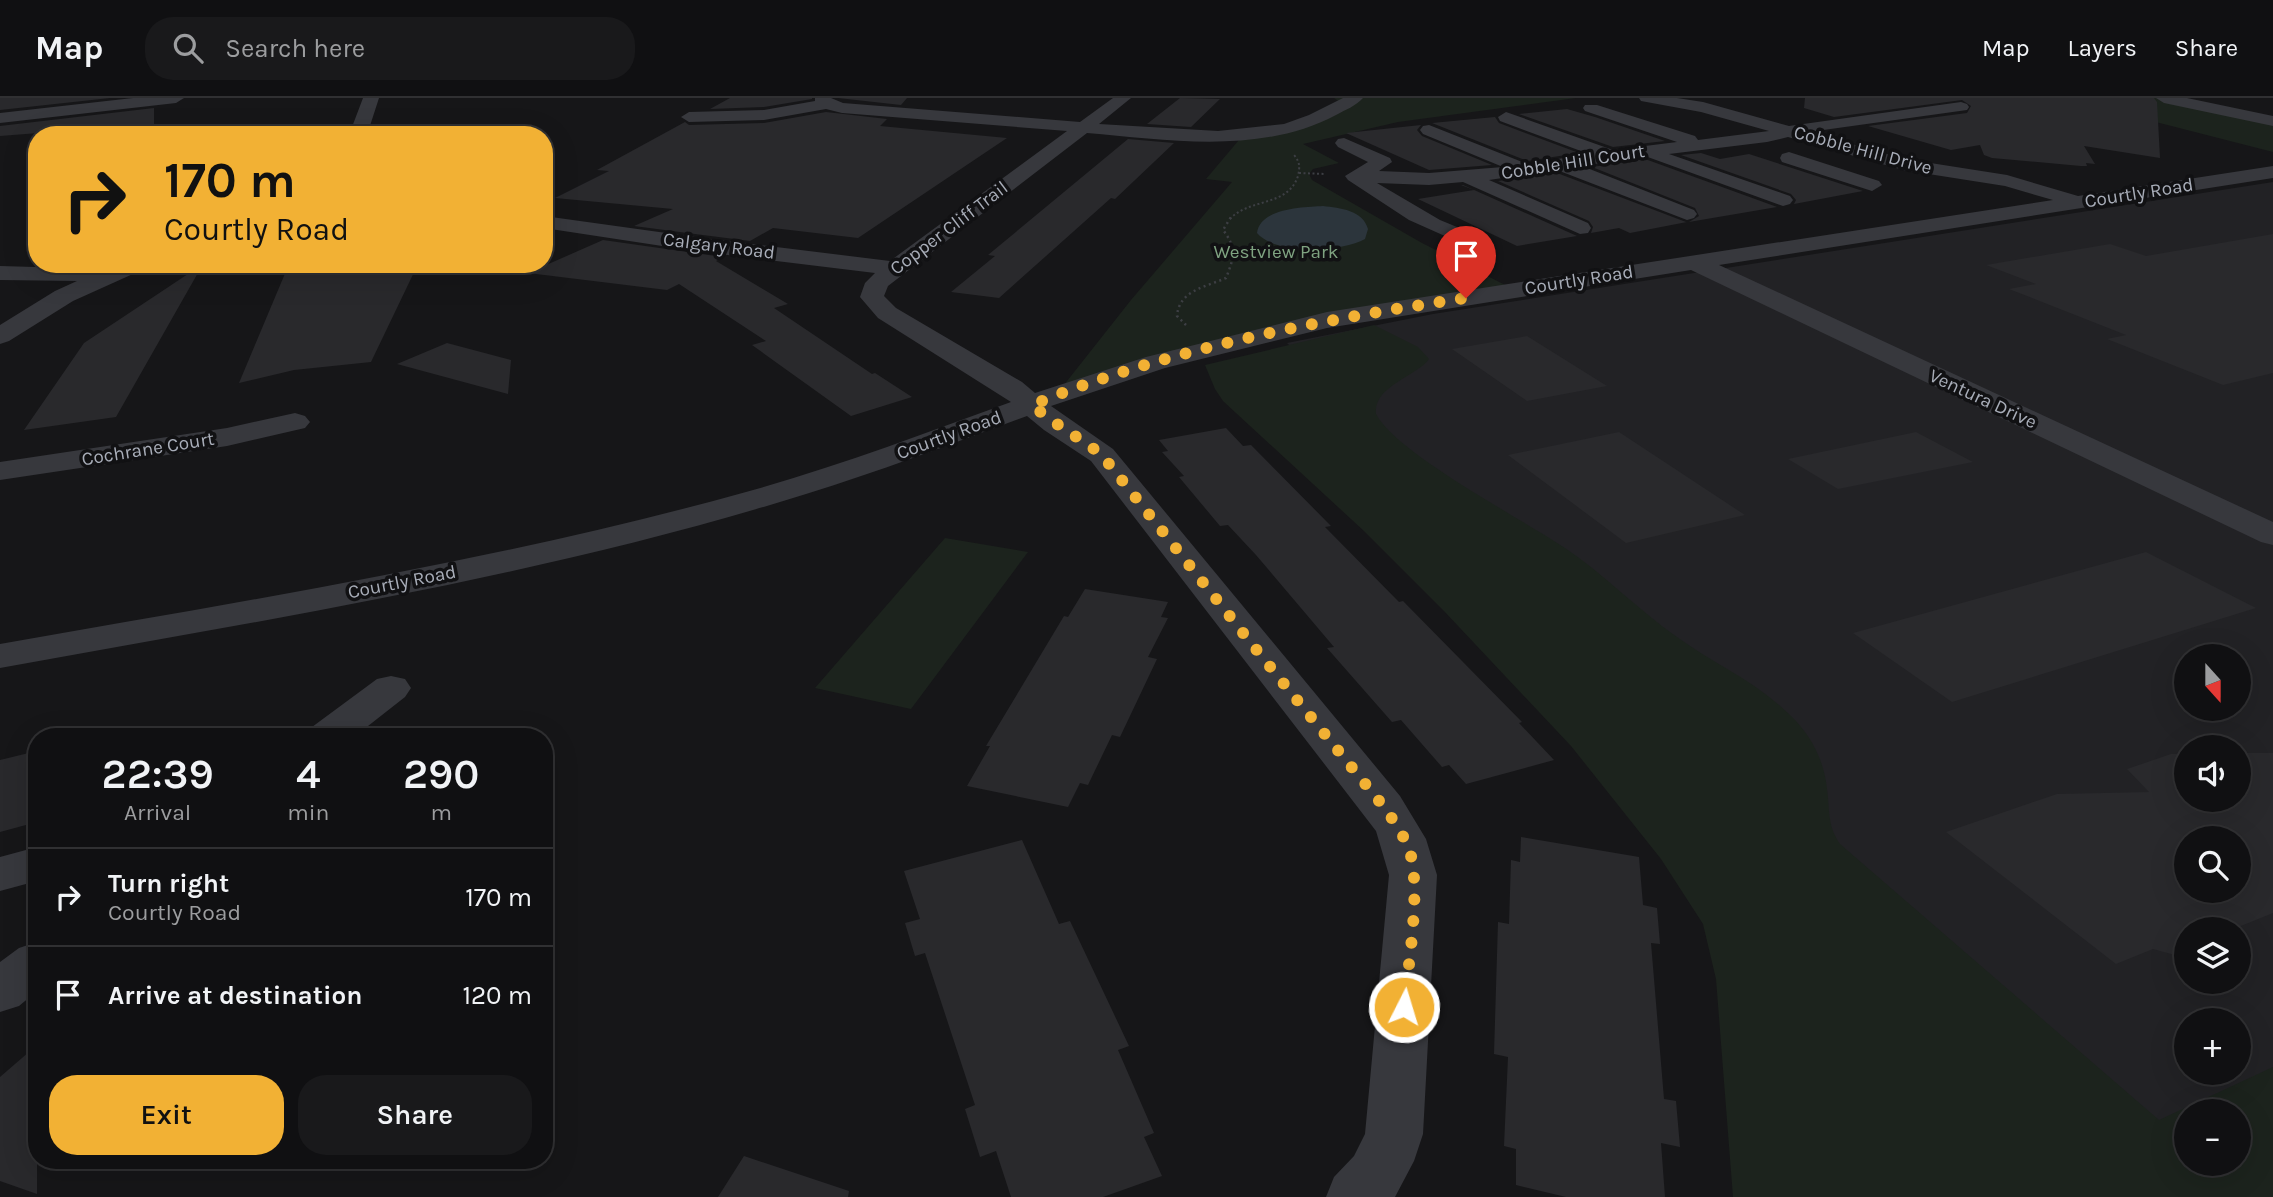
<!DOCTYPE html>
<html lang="en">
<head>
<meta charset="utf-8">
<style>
	:root { --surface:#101012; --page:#19191b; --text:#f1f3f6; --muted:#9c9d9f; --line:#303032; --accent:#f2b134 }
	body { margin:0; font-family:Karla,sans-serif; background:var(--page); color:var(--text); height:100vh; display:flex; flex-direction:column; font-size:26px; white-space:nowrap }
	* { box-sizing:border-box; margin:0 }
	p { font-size:23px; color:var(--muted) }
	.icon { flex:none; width:38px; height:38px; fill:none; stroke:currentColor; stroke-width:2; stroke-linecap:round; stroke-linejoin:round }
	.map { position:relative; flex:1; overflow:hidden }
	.drawer { position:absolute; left:28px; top:630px; width:525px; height:441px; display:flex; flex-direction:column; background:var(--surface); border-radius:28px; box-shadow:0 7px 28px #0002,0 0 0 2px var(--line) }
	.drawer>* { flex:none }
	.guide { position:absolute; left:28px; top:28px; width:525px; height:147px; border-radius:28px; box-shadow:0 7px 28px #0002,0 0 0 2px var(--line); background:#f2b134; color:#111; overflow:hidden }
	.needle { width:46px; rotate:159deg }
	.buttons { position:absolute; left:2174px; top:546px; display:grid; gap:14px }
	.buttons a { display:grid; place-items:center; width:77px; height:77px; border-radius:50%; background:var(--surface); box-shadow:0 7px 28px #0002,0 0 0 2px var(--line); font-size:35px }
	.pin { position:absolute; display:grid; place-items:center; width:60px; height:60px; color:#fff; margin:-72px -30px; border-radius:50% 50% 50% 0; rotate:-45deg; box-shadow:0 0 7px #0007 }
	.pin .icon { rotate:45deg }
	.me { position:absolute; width:77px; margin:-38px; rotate:5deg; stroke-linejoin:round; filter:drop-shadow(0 0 5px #0008) }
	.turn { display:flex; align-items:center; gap:24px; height:147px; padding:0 21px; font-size:32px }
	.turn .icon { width:91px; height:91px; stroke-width:2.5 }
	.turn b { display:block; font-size:49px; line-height:60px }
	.eta { display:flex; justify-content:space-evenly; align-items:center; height:119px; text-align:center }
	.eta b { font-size:42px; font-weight:600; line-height:49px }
	.primary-button { display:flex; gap:14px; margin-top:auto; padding:14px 21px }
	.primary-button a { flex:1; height:80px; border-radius:28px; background:var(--accent); color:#111; font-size:28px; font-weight:600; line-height:80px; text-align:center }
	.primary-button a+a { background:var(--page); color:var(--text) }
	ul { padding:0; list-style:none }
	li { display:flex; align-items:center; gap:21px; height:98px; padding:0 21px; border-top:2px solid var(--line) }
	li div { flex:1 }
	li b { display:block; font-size:26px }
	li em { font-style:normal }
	header { display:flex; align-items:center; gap:42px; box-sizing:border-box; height:98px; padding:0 35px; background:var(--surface); border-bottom:2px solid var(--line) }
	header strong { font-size:33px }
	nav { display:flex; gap:38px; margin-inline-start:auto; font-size:24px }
	.search { width:490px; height:63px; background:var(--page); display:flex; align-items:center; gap:18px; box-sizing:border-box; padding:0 24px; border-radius:28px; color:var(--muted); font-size:26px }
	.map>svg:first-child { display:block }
	.built { fill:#222225; fill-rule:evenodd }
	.green { fill:#1c231d; fill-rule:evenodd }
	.water { fill:#2c353c }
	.building { fill:#29292c; fill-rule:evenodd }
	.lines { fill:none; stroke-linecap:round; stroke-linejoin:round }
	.path-far1 { stroke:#3d3f44; stroke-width:2; stroke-dasharray:2 2.5; stroke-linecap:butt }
	.path { stroke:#3d3f44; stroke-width:2.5; stroke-dasharray:2 3.5; stroke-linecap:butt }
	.minor { fill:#37383d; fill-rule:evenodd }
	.route { stroke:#f2b134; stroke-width:12; stroke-dasharray:0 21.6 }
	.labels { text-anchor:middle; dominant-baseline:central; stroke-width:7; stroke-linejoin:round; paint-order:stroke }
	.far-street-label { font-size:19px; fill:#a8adb8; stroke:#111113 }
	.far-park-label { font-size:19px; fill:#7fa381; stroke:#111113 }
</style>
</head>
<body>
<header>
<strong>Map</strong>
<div class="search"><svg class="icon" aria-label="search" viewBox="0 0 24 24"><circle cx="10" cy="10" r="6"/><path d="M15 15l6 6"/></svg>Search here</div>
<nav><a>Map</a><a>Layers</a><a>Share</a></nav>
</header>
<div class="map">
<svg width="2273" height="1099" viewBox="0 0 2273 1099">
	<rect width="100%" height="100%" fill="#161618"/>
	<path class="built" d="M2273,84V1099H2188L1287,245L1433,216ZM2186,558H2238V611H2186ZM2186,649H2238V702H2186ZM2186,740H2238V793H2186ZM2186,831H2238V884H2186ZM2186,922H2238V975H2186ZM2186,1013H2238V1066H2186Z"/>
	<path class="green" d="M1334,0H1576L1398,24L1303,46L1339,65L1313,71L1309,76L1312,82L1422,145L1515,192L1327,222L1056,297L1131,202L1232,84L1206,81L1244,36L1263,34L1343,6Z
		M2062,0H2164L2273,23V54Z
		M1374,227L1418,249L1429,261C1416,279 1373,288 1376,316C1397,356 1522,421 1565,450C1604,476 1638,512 1677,539C1714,566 1757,584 1790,617C1811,637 1824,662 1827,691C1830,713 1827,727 1840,746L2159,1022L2273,969V1099H1733L1716,881L1703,826L1661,761L1571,648L1444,513L1364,433L1223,303L1215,291L1205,267ZM2186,1013H2238V1066H2186Z
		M945,440L1028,454L911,611L815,590Z"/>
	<path class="water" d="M1323,108C1340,110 1363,112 1368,131L1365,141C1342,154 1275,157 1257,135C1260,110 1304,109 1323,108Z"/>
	<path class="building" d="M0,0H110L0,12Z
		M730,0H812V1L764,9L710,11Z
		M838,0H907L901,7Z
		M1180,0L1220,1L1191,29L1147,26Z
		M1805,0H2154L2157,4L2160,60L2084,48L2095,66L2086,65L2087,68H2081L1992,60L1984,57L1980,47L1951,52L1868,28L1967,15L1971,8L1962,2L1834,19L1804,10Z
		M154,10V26L0,38V28Z
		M1567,11L1595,19L1665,43L1613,49L1519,16Z
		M826,14L887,21L880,28L1007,40L858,140L773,130L750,143L695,136L634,128L673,111L555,100L609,73L597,72L685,24L689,27L764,25Z
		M1495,19L1499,25L1579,55L1527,63L1432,25Z
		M1421,27L1417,32L1422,38L1492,67L1429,72L1346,35Z
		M1128,41L1174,45L1115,101L1111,100L999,200L951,194L995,158L988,157Z
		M1701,55L1720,61L1749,56L1863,93L1794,106L1796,102L1791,96L1681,57Z
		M1645,61L1777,109L1689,124L1699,118L1695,110L1592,69Z
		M1557,75L1686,124H1687L1630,135L1619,130L1591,135L1593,129L1589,123L1498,83Z
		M1461,87H1463L1577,138L1517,148L1418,101L1474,92Z
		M2273,136V275L2223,287L2107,241L2126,237L2009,191L2036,186L1986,167L2110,146L2146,158Z
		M603,142L723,159L716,163L788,206L774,210L872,276L875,275L912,299L851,318L752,247L766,243L679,186L667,192L528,175Z
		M203,166L116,319L24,332L84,245Z
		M289,166H418L371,264L294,272L239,285Z
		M1527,238L1607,288L1527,303L1452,251Z
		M447,245L511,262L508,296L397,266Z
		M1226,330L1243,348L1251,347L1331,428L1325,429L1399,504L1403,503L1522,624L1519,625L1554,662L1466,686L1449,667L1442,669L1401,622L1392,624L1327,550L1334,549L1256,457L1228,427L1220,428L1179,379L1184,378L1162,354L1168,353L1159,342Z
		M1619,334L1745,417L1626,445L1508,357Z
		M1916,334L1973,364L1838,391L1788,361Z
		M2146,454L2256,510L1952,604L1853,535Z
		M1085,491L1168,504L1161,519L1168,520L1148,559L1157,561L1120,639L1112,637L1088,687L1080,685L1068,709L967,688L990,648H986L1064,518L1068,519Z
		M37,653V724L0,734V662Z
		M2238,655H2273V815L2236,830L2226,823L2207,831H2186V840L2178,843L2182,859L2153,851L2116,866L1946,734L2057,696L2149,694L2127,671L2171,656H2186V702H2238ZM2186,740H2238V793H2186Z
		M1521,739L1639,759L1643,807L1657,810L1660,846L1651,845L1664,1001L1676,1003L1680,1049L1661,1045L1665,1099H1566L1516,1087V1051L1504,1048L1508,959L1494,956L1498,824L1509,826L1511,762L1520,764Z
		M1022,742L1059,826L1070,823L1129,948L1118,952L1154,1035L1144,1039L1162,1078L1103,1099H1011L996,1053L980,1059L965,1011L975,1007L925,855L915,858L905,825L920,821L904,773Z
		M37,947V1096L0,1083V979Z
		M744,1058L849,1093L848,1099H718Z"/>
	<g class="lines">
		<path class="path-far1" d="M1299,75L1326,76
			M1230,121C1249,100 1288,109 1298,78C1300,69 1300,64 1294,57"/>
		<path class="path" d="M1186,227L1177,218C1179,192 1206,189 1226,180C1234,160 1237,150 1223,132L1231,119"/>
		<path class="minor" d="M133,0H184L176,5L0,25V15Z
			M363,0H379L367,37H349Z
			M815,0H831L843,5L1080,24L1113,0H1131L1099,26L1218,33L1284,26L1309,17L1343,0H1363C1356,8 1345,12 1336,17C1261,57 1168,42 1087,35L888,188L884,198L896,210L1022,284L1035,295L1146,259L1327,214L2053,102L2005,88L1903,72L1788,39L1767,44L1669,56L1790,98L1793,102L1790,106L1783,108L1645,58L1582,68L1694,112L1697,116L1694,120L1687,122L1557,72L1489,82L1588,125L1591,130L1588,135L1580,136L1463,84L1429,87L1377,85L1440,122L1491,143L1494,148L1491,153L1483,155L1409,122L1348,82L1345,78L1368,64L1338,49L1335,45L1338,41L1344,40L1390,60L1392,64L1379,73L1429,75L1503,69L1423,36L1420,32L1423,28L1429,27L1527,66L1589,56L1500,23L1498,19L1506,14L1613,52L1677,44L1585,13L1583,10L1585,7H1597L1695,38L1698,42L1769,33L1701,14L1641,3L1639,0H1677L1703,4L1789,28L1961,4L1967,6L1969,9L1967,12L1809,34L1905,61L2007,77L2078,98L2273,68V80L1719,167L2273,424V447L2261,444L1691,172L1327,230L1165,270L1051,308L1113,351L1400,698L1426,741L1437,777L1423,1036L1414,1063L1395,1099H1326L1334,1079L1354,1058L1365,1036L1389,777L1376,733L1091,363L1044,332L1027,318C954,345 881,373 806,396C544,478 270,521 0,570V546C250,502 501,462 746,394C836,369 923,336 1011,304L878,220L860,199L865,185L875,175L695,153L544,130V118L695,139L890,163L1067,33L842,15L826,11L764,22L689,24L681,19L689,14L764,12L815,3Z
			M2156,0H2187L2273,18V28L2164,5Z
			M1789,54L1879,83L1882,87L1872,93L1782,64L1780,60L1782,56Z
			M116,166H147L144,171L73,203L9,243L0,246V227L55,193L77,183L0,182V168L106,171Z
			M295,315L305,318L310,324L305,330L227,348L0,382V364L227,330Z
			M391,578L405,581L411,590L405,599L354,639H306L312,629L377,581Z
			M37,749V783L0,793V759Z
			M37,844V893L19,908L0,914V864L19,850Z"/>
	</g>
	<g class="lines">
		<path class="route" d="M1404,909C1408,868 1422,789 1409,751C1403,736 1393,722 1384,709L1259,555L1102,357C1079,339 1054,326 1032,307C1170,250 1319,222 1466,200"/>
	</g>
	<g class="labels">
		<g class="far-street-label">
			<text transform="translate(1863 52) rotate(15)">Cobble Hill Drive</text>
			<text transform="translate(1573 64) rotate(-9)">Cobble Hill Court</text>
			<text transform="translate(2139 95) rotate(-9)">Courtly Road</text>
			<text transform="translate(949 130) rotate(-37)">Copper Cliff Trail</text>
			<text transform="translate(719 148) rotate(7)">Calgary Road</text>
			<text transform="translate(1579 182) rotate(-9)">Courtly Road</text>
			<text transform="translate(1983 301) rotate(25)">Ventura Drive</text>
			<text transform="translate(949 337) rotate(-20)">Courtly Road</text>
			<text transform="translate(148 351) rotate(-9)">Cochrane Court</text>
			<text transform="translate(402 484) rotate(-11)">Courtly Road</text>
		</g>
		<g class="far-park-label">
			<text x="1276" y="154">Westview Park</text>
		</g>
	</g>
</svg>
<div class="buttons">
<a><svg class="needle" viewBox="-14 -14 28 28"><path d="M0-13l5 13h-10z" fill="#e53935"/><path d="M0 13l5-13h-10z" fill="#9c9d9f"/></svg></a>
<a><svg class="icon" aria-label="sound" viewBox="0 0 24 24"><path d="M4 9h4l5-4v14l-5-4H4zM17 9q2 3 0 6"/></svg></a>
<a><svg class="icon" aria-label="search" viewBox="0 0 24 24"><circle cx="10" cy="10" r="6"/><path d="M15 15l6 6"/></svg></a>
<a><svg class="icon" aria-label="layers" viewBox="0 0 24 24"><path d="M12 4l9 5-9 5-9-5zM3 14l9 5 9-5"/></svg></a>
<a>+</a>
<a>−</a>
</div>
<div class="pin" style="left:1466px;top:200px;background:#d93025"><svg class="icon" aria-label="arrive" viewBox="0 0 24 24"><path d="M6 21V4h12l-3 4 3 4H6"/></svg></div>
<svg class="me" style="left:1404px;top:909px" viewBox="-20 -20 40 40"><circle r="17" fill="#f2b134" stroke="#fff" stroke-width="3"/><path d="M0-11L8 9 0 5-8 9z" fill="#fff"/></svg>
<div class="guide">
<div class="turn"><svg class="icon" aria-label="right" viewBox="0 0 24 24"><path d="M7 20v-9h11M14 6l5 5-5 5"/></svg><div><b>170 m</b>Courtly Road</div></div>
</div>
<section class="drawer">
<div class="eta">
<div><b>22:39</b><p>Arrival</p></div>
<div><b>4</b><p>min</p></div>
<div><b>290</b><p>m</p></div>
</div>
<ul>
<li><svg class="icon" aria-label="right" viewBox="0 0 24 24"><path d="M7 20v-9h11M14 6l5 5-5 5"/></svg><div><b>Turn right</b><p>Courtly Road</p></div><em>170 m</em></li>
<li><svg class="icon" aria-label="arrive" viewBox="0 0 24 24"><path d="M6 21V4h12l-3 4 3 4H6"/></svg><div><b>Arrive at destination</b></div><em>120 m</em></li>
</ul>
<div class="primary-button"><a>Exit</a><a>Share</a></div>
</section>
</div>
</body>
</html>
